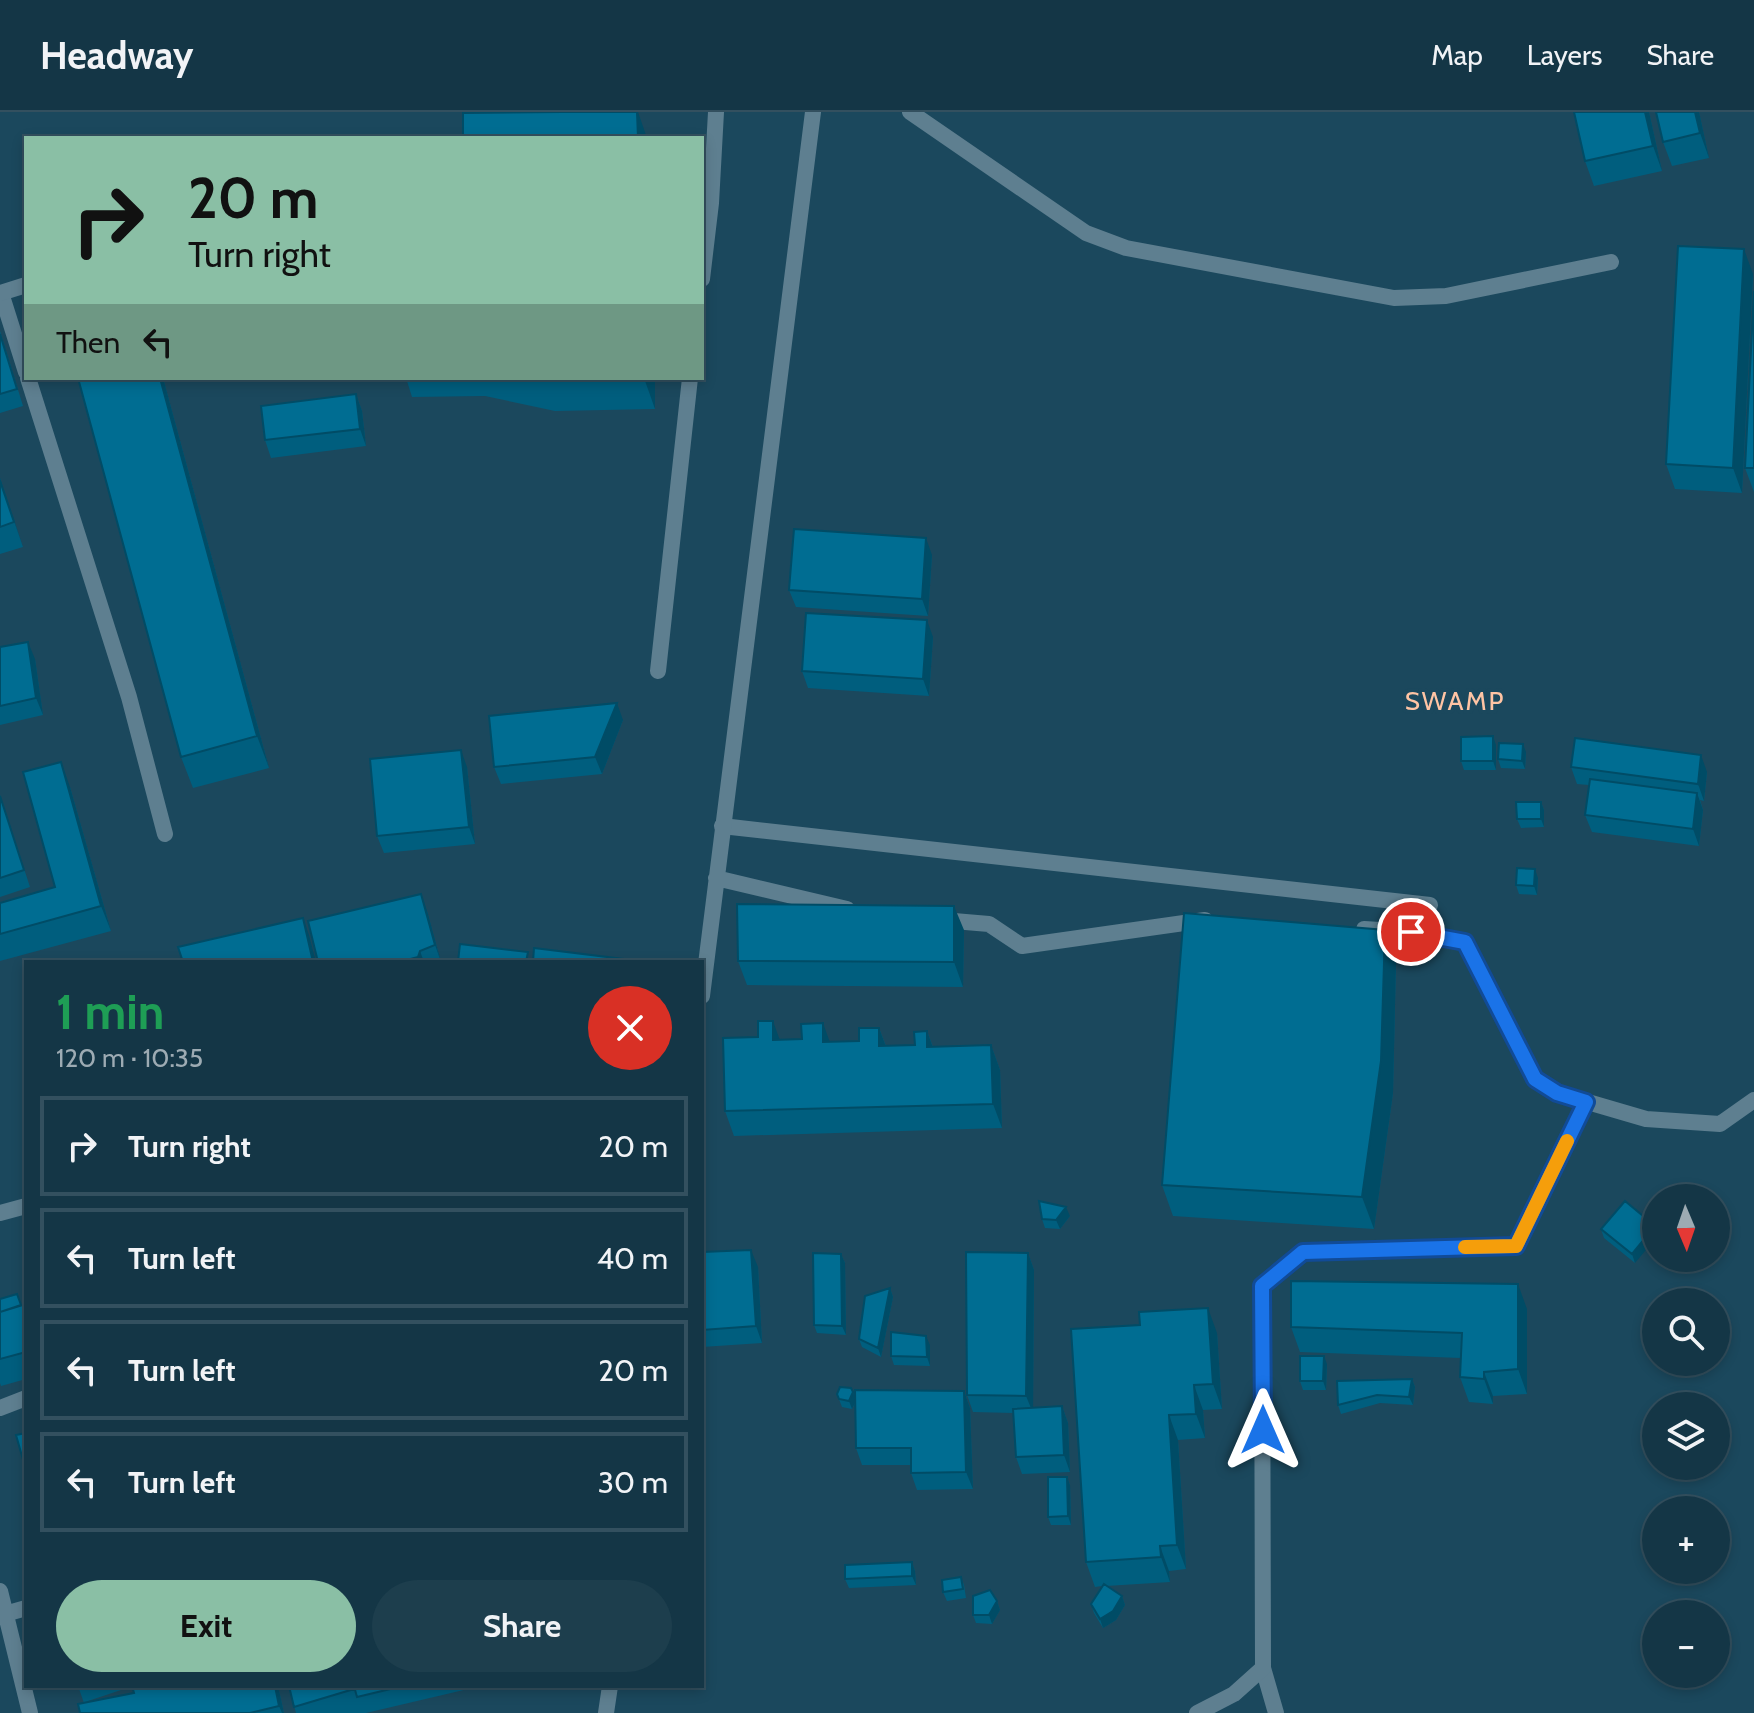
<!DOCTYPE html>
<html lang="en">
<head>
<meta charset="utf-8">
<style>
	:root { --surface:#143646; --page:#1d3e4d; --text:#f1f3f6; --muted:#9dabb3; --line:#33505f; --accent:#8abfa5 }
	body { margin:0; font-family:Cabin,sans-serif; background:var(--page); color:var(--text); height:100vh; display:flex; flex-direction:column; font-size:30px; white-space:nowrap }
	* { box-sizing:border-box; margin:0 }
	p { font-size:26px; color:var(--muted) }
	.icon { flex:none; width:44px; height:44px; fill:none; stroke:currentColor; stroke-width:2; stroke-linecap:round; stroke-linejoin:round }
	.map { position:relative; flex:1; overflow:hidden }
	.sheet { position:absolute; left:24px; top:848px; width:680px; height:728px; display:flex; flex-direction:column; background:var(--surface); border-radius:0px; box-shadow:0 4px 12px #0003,0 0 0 2px var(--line) }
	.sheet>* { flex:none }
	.banner { position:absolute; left:24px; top:24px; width:680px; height:244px; border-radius:0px; box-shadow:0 4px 12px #0003,0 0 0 2px var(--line); background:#8abfa5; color:#111; overflow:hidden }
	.needle { width:52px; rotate:178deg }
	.fabs { position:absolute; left:1642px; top:1072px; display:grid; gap:16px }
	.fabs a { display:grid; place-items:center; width:88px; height:88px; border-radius:50%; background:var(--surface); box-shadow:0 4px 12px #0003,0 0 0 2px var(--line); font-size:40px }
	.pin { position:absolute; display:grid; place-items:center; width:68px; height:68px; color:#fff; margin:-34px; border:4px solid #fff; border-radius:50%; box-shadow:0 2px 8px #0007 }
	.me { position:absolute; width:88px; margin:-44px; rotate:0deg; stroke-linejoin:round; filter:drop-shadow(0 0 6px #0008) }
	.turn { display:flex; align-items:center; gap:28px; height:168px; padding:0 32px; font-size:36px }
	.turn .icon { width:104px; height:104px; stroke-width:2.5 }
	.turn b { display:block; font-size:56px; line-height:68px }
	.then { display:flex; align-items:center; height:76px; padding:0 32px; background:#0003; gap:16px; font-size:30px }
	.round { display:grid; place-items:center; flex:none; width:84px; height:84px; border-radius:42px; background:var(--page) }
	.head { display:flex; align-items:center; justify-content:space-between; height:136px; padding:0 32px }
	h1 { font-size:48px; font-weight:700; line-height:60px; color:#1e9e55 }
	.button { display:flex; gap:16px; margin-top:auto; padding:16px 32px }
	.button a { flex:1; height:92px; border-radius:48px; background:var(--accent); color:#111; font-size:32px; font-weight:700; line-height:92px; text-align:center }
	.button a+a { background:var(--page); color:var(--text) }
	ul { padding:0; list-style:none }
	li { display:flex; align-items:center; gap:24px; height:100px; margin:0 16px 12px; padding:0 16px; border:4px solid var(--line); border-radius:0px }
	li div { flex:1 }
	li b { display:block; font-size:30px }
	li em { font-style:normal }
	header { display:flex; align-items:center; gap:48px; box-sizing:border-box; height:112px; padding:0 40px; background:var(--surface); border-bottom:2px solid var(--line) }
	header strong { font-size:38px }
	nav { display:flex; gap:44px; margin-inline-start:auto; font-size:28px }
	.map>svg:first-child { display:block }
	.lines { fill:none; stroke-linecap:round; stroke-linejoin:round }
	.service { stroke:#5e7f90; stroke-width:16 }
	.minor { stroke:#5e7f90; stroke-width:16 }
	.wall { fill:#005e7e }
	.shaded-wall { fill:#004c66 }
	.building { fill:#006d92; stroke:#004c66; stroke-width:2 }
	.route-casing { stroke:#114b97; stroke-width:20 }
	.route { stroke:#1a73e8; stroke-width:14 }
	.slow { stroke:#f59e0b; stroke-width:14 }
	.labels { text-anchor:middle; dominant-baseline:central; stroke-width:8; stroke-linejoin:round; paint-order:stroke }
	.neighbourhood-label { font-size:26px; letter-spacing:2px; fill:#ffc4a4; stroke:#1b485d }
</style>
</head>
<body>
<header>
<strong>Headway</strong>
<nav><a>Map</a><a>Layers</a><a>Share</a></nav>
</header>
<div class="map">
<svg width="1754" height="1601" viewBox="0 0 1754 1601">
	<rect width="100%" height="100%" fill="#1b485d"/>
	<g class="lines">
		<path class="service" d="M910,0L1086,121L1126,136L1394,186L1446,184L1611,150
			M1,181L26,260
			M28,266L129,585L165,722
			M722,714L1430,793
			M0,1101L26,1094
			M0,1296L26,1286
			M5,1502L26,1496
			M1263,1556L1276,1601"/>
		<path class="minor" d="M702,167L711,91L716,0
			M0,181L26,173
			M658,559L690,266
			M716,766L847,797
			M942,808L989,812L1022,834L1205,808
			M1364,817L1411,820L1465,830L1535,967L1557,981L1646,1007L1720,1012L1754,988
			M702,884L813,0
			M0,1479L30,1601
			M606,1601L610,1574
			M1197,1601L1234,1582L1263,1556L1262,1174L1303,1140L1516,1134L1586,990"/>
	</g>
	<path class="wall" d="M1574,0H1649L1662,59L1594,74L1585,49Z
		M1699,0L1709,46L1672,54L1663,30Z
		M1753,162L1742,381L1675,377L1666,352Z
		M1754,179V380L1745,356Z
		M0,219L23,294L0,301Z
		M78,266H163L269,656L193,676L181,645Z
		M406,266H655V297L555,299L485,284L412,285Z
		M356,282L362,299L366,334L271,346L265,328Z
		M0,366L23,435L0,442Z
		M932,443L928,504L796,495L789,478Z
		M933,525L929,584L808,576L802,559Z
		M0,535L35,547L43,603L0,613Z
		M623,608L602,662L501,672L494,655Z
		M1496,633V658H1464L1461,649Z
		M1526,640L1525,657L1501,656L1498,647Z
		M467,655L475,732L384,741L377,724Z
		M1571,655L1707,660L1704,689L1700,688L1703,698L1699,734L1592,720L1585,703L1589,673L1577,672Z
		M70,675L111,819L0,849V791L55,775Z
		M0,683L30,775L0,785Z
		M1541,690L1544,698V715L1521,716L1517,707Z
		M1538,766L1537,783L1519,782L1516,773Z
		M427,799L441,850H318Z
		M964,818L963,875L747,873L738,849Z
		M1396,850L1393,981L1374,1117L1173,1104L1162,1073Z
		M879,916L886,934L915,933L927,919L933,935L991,933L1000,958L1002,1016L734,1024L725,999L780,928L830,930L859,929Z
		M1625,1089L1635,1151L1604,1126L1601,1117Z
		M1070,1104L1060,1117L1045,1116L1042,1107Z
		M702,1140L758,1155L762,1231L702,1235Z
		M1028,1141L1034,1158L1033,1296L1062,1294L1068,1311L1070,1360L1022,1362L1016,1345L1014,1301L973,1300L967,1283Z
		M841,1142L845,1151L846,1223L817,1221L814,1213Z
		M890,1176L893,1185L881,1245L862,1235L859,1227Z
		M0,1187L21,1193L26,1192V1267L1,1274L0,1271Z
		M1527,1197V1282L1493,1284V1292L1469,1290L1460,1265L1461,1246L1300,1240L1291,1215Z
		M1217,1221L1222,1297L1203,1298L1205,1326L1178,1328L1186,1457L1169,1459L1170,1470L1106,1474L1122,1484L1125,1493L1116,1508L1103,1516L1094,1501L1091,1492L1102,1474L1095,1475L1086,1450Z
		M930,1233V1254L894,1253L891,1244Z
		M1327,1252L1326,1278H1303L1300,1269Z
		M1412,1267L1415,1275L1413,1293L1380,1291L1341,1302L1338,1293Z
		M964,1279L970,1296L973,1377L917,1378L911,1361V1353H862L856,1336V1290L852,1297L842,1295L837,1282L853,1280L855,1287Z
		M1067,1365L1070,1373L1071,1413H1051L1048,1405Z
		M912,1450L915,1459L916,1473L849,1476L845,1467Z
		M961,1465L964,1473L966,1486L947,1489L943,1480Z
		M997,1489L1000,1498L992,1512L976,1511L973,1503Z
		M78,1574H123L124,1577L85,1590L134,1581L132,1574H278L284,1601H80L84,1591Z
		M289,1574H467L468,1577L366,1601H296Z"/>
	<path class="shaded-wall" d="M638,0L647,26H638Z
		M1645,0H1649L1662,59L1653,34Z
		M1695,0H1699L1709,46L1700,21Z
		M1744,137L1753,162L1742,381L1733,356Z
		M160,266H163L269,656L257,624Z
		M644,266H655V297Z
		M356,282L362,299L366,334L360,317Z
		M0,366L23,435L0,369Z
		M926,426L932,443L928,504L922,487Z
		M927,508L933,525L929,584L923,567Z
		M28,530L35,547L43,603L36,586Z
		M617,591L623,608L602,662L595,645Z
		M1493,624L1496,633V658L1493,649Z
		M1523,632L1526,640L1525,657L1522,649Z
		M461,638L467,655L475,732L469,715Z
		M1701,643L1707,660L1704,689L1698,672Z
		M61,650L70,675L111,819L101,794Z
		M1697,681L1703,698L1699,734L1693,717Z
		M1541,690L1544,698V715L1541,707Z
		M1535,757L1538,766L1537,783L1534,774Z
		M421,782L427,799L441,850L435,833Z
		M954,794L964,818L963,875L954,850Z
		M303,806L309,823L316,850H313Z
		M1385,818L1396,850L1393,981L1374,1117L1362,1085Z
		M420,839L424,850H420L418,845Z
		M773,909L782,934L773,928Z
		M823,911L832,936L823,930Z
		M879,916L888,940L879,934Z
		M927,919L936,944L927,935Z
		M991,933L1000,958L1002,1016L993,992Z
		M1066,1095L1070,1104L1060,1117L1056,1108Z
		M1655,1114L1656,1126L1635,1151L1632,1142Z
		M751,1138L758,1155L762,1231L756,1214Z
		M1028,1141L1034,1158L1033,1301L1026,1284Z
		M841,1142L845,1151L846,1223L842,1214Z
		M1518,1172L1527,1197V1282L1518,1257Z
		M890,1176L893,1185L881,1245L878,1236Z
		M1208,1196L1217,1221L1222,1297L1213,1272Z
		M926,1224L930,1233V1254L927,1245Z
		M1324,1244L1327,1252L1326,1278L1323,1269Z
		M1484,1260L1493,1284V1292L1484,1267Z
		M1412,1267L1415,1275L1413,1293L1409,1285Z
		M1194,1273L1203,1298L1205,1326L1196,1302Z
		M964,1279L970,1296L973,1377L966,1360Z
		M853,1280L856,1289L852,1297L849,1289Z
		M1062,1294L1068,1311L1070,1360L1064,1343Z
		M1169,1303L1178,1328L1186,1457L1177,1433Z
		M1067,1365L1070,1373L1071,1413L1068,1404Z
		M1160,1434L1169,1459L1170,1470L1161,1445Z
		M912,1450L915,1459L916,1473L912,1464Z
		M1122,1484L1125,1493L1116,1508L1103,1516L1100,1507Z
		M997,1489L1000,1498L992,1512L989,1503Z
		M275,1574H278L284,1601H282L279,1594Z"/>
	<path class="building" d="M562,0H637L638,26H463V1Z
		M1574,0H1645L1653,34L1585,49Z
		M1656,0H1695L1700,21L1663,30Z
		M1678,134L1744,137L1733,356L1666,352Z
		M1754,179V356H1745Z
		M0,222L17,277L0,282Z
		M78,266H160L257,624L181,645Z
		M536,266H616L543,267Z
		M356,282L360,317L265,328L261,294Z
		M0,369L14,410L0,415Z
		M794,417L926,426L922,487L789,478Z
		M806,501L927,508L923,567L802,559Z
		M28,530L36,586L0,594V535Z
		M617,591L595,645L494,655L489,604Z
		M1493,624V649H1461V625Z
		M1575,626L1701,643L1698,672L1571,655Z
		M1499,631L1523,632L1522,649L1498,647Z
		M461,638L469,715L377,724L370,647Z
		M61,650L101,794L0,822V791L55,775L23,660Z
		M1590,667L1697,681L1693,717L1585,703Z
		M0,684L24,758L0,766Z
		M1516,690H1541V707H1517Z
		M1517,756L1535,757L1534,774L1516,773Z
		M421,782L435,833L420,839L418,845L399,850H318L308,809Z
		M737,792L954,794V850L738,849Z
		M1184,801L1385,818L1381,949L1362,1085L1162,1073Z
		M303,806L313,850H183L178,835Z
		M460,832L528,840L526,850H458Z
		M534,836L623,847V850H533Z
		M758,909H773V928L802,927L801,912L823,911V930L859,929V916H879V934L915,933L914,920L927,919V935L991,933L993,992L725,999L723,926L758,925Z
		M1039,1089L1066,1095L1056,1108L1042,1107Z
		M1625,1089L1655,1114L1632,1142L1601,1117Z
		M751,1138L756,1214L702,1218V1140Z
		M966,1140L1028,1141L1026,1284L967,1283Z
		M813,1141L841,1142L842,1214L814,1213Z
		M1291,1169L1518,1172V1257L1484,1260V1267L1460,1265L1462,1221L1291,1215Z
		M890,1176L878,1236L859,1227L865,1184Z
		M17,1182L21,1193L0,1200V1187Z
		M26,1192V1240L0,1247V1200Z
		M1208,1196L1213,1272L1194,1273L1196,1302L1169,1303L1177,1433L1160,1434L1161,1445L1086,1450L1071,1217L1140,1213L1139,1200Z
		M891,1220L926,1224L927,1245L891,1244Z
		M1300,1244H1324L1323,1269H1300Z
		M1412,1267L1409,1285L1377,1283L1338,1293L1337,1269Z
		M840,1275L851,1276L853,1280L849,1289L839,1287L837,1282Z
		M855,1278L964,1279L966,1360L911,1361V1336H856Z
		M1062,1294L1064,1343L1016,1345L1013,1297Z
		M26,1321V1358L16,1323Z
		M1048,1365H1067L1068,1404L1048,1405Z
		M912,1450V1464L845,1467V1453Z
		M961,1465L963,1477L943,1480L942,1468Z
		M1104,1472L1122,1484L1113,1499L1100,1507L1091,1492Z
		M990,1478L997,1489L989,1503H973V1484Z
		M132,1574H275L279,1594L250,1601H80L78,1592L134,1581Z
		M289,1574H353L354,1577L294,1595Z
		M354,1574H403L357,1585Z"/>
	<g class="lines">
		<g class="route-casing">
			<path id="route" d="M1263,1318L1262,1174L1303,1140L1516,1134L1586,990L1557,981L1535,967L1465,830L1411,820"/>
		</g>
		<use href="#route" class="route"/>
		<path class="slow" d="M1465,1135L1516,1134L1567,1029"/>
	</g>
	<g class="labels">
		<g class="neighbourhood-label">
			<text x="1455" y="589">SWAMP</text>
		</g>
	</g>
</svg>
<div class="fabs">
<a><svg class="needle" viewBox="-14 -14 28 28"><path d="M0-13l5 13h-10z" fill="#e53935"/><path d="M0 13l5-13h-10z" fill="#9dabb3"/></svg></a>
<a><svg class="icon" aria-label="search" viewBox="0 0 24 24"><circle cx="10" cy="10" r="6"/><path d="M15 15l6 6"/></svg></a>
<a><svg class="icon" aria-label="layers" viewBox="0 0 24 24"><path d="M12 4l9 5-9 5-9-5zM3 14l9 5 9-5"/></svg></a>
<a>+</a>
<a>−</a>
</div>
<div class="pin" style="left:1411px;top:820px;background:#d93025"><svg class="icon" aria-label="arrive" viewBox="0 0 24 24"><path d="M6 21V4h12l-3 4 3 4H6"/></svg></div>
<svg class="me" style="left:1263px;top:1318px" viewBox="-20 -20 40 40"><path d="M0-17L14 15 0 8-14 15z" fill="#1a73e8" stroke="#fff" stroke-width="4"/></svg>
<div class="banner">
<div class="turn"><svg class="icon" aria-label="right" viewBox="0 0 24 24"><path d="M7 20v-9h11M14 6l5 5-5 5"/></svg><div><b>20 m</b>Turn right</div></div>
<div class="then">Then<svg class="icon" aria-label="left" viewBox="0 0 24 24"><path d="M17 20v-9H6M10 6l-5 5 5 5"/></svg></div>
</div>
<section class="sheet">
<div class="head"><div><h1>1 min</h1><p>120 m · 10:35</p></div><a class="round" style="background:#d93025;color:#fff"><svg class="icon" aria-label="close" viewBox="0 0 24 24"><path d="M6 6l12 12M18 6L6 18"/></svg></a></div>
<ul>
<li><svg class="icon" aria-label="right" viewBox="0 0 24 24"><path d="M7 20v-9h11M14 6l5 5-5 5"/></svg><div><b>Turn right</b></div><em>20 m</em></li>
<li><svg class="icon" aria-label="left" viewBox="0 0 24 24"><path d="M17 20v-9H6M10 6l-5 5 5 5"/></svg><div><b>Turn left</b></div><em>40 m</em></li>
<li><svg class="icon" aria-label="left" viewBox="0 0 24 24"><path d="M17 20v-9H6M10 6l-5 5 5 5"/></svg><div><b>Turn left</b></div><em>20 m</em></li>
<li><svg class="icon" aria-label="left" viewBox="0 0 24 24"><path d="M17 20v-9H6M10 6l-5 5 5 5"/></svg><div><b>Turn left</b></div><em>30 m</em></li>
</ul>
<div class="button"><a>Exit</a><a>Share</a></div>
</section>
</div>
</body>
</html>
